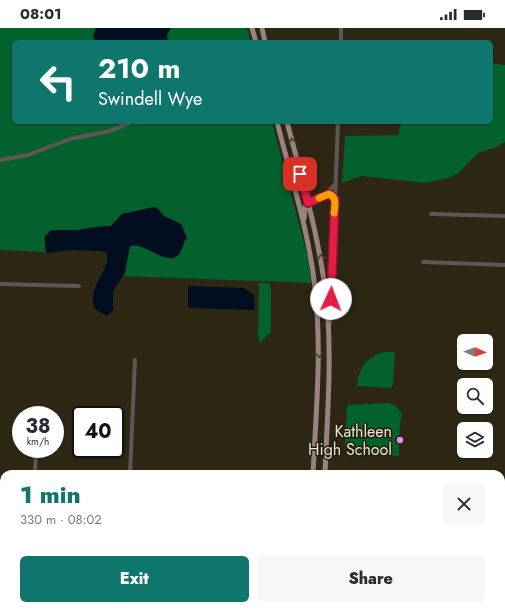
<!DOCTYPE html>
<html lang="en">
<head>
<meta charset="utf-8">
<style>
	:root { --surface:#fff; --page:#f7f7f7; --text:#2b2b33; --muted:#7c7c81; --accent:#0f766e }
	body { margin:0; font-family:Jost,sans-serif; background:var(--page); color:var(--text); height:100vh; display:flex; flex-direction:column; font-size:15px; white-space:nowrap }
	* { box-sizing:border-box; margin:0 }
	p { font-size:13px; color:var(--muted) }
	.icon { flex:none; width:22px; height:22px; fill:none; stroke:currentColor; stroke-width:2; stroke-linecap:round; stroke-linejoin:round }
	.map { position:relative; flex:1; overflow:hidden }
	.panel { position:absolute; left:0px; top:442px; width:505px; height:140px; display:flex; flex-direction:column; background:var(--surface); border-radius:12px 12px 0 0; box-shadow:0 1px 3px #0004 }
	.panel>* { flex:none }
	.top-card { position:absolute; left:12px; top:12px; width:481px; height:84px; border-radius:6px; box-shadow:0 1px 3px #0004; background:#0f766e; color:#fff; overflow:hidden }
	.needle { width:26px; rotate:92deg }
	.controls { position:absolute; left:457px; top:306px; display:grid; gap:8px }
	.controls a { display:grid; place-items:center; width:36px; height:36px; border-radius:6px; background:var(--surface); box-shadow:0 1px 3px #0004; font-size:20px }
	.speed { position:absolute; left:12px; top:378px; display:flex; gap:8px; font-size:20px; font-weight:700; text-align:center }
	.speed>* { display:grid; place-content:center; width:52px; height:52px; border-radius:50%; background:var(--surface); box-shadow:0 1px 3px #0004; line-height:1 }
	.speed small { font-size:10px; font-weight:400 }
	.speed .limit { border:2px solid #111; border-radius:6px; background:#fff; color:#111 }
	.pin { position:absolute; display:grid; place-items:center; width:34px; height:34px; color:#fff; margin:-17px; border-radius:8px; box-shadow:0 2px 6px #0006 }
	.me { position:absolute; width:44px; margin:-22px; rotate:2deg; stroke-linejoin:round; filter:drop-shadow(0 0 3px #0008) }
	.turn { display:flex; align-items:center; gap:14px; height:84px; padding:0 20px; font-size:18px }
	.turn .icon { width:52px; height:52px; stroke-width:2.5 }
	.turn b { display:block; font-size:28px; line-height:34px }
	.round { display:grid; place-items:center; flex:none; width:42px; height:42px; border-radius:6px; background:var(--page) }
	.overview { display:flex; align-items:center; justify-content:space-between; height:68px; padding:0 20px }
	h1 { font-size:24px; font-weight:800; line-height:30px; color:var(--accent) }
	.cta { display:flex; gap:8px; margin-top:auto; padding:8px 20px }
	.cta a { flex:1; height:46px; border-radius:6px; background:var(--accent); color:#fff; font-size:16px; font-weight:800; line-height:46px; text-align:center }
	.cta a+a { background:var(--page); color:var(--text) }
	.status { display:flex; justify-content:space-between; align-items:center; height:28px; padding:0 20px; background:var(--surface); direction:ltr }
	.status svg { height:11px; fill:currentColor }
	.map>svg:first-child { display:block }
	.green { fill:#02612c }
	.water { fill:#000e20 }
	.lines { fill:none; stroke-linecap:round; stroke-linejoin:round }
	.minor { stroke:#615655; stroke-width:4 }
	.major { stroke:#998381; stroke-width:5 }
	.oneway { stroke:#4d4134 }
	.route-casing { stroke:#92132f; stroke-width:10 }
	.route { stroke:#e11d48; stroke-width:7 }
	.slow { stroke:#f59e0b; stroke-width:7 }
	.poi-dot { fill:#f489f0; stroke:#241d0b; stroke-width:1.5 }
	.labels { text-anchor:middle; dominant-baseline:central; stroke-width:3; stroke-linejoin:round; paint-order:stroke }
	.poi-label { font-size:16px; fill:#eae6da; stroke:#241d0b; text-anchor:end }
</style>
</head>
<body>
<div class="status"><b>08:01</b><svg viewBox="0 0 49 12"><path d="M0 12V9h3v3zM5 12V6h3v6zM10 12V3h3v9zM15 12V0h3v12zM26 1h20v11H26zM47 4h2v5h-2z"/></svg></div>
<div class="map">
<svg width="505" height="582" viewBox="0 0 505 582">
	<rect width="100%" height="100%" fill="#2d2714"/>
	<path class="green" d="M0,0H247L251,14H14V94H272L307,226L312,255L123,248L130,218L137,217L165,229L183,219L185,204L181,196L164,188L159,182L154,179L122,186L111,198L95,199L79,202H51L44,210L46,224L0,222Z
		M491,35L505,37V114L497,119L478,125L457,146L448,150L425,155L362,148L342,155L345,108L398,107L401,94H491Z
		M259,255H269L271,262V304L260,315L258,308Z
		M384,324H395L393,357L391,360L357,358C358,341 367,328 384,324Z
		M390,375L396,378L402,386L400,395L399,428L353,426L345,416L347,377Z"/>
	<path class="water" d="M96,0H171L167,7L168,14H96L93,8Z
		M154,179L157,180L164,188L181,196L187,210C181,216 184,224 176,229C163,236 144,213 130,218L125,245L113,263V283L107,288L95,281C86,259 110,245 107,225L102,223L72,222L47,225L45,221V208L51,202H79L95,199L111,198L122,186Z
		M188,258L244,260L254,267L255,282L190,280L188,278Z"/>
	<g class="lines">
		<path class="minor" d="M341,14V0
			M0,132L28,127L70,111L110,103L132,94
			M308,175L325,167L334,157
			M431,186L505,188
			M423,234L505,237
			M0,256L79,258
			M330,296L338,94
			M35,446L36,421
			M130,446L135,332
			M171,446H172
			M0,489H4
			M501,505H505
			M5,582V578
			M54,582V578
			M126,582V578
			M223,582V578"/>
		<path class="major" d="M252,0L256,14
			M262,0L265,14
			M277,94C291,149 309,204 315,260C322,322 316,384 313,446
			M287,94C303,155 321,215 327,278C332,334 327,390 325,446
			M304,191L305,179L308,175
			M307,582V578
			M318,582V578"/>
	</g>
	<defs><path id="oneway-chevron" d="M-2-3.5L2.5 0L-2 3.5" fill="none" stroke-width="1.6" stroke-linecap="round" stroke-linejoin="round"/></defs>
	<g class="oneway">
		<use href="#oneway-chevron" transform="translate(292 113) rotate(-105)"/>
		<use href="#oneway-chevron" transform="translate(321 229) rotate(-100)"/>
		<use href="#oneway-chevron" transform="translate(319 327) rotate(91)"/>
	</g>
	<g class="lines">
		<g class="route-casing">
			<path id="route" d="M300,146L308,175L329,166L335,171L331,271"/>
		</g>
		<use href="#route" class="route"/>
		<path class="slow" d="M319,170L329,166C337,169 335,177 334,185"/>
	</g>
	<circle class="poi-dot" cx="400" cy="412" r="4"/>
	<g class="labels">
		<g class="poi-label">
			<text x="392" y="403">Kathleen<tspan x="392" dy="18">High School</tspan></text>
		</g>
	</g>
</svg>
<div class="controls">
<a><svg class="needle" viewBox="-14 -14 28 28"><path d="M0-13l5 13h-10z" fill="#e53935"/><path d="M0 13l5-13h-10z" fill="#7c7c81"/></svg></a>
<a><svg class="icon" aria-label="search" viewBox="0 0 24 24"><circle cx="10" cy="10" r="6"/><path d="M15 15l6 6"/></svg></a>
<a><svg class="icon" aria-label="layers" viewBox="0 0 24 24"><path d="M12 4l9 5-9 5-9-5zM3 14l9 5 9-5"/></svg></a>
</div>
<div class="speed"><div>38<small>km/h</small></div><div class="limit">40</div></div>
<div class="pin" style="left:300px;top:146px;background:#d93025"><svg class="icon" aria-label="arrive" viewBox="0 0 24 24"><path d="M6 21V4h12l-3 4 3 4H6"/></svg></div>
<svg class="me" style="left:331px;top:271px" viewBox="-20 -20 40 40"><circle r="19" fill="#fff"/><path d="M0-13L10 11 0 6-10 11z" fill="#e11d48"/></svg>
<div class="top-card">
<div class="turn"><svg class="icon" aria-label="left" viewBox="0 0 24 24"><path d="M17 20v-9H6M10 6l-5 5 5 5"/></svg><div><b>210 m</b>Swindell Wye</div></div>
</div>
<section class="panel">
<div class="overview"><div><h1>1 min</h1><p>330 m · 08:02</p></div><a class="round"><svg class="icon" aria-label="close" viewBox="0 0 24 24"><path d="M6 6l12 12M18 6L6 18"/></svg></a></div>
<div class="cta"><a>Exit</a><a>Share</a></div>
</section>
</div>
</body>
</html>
